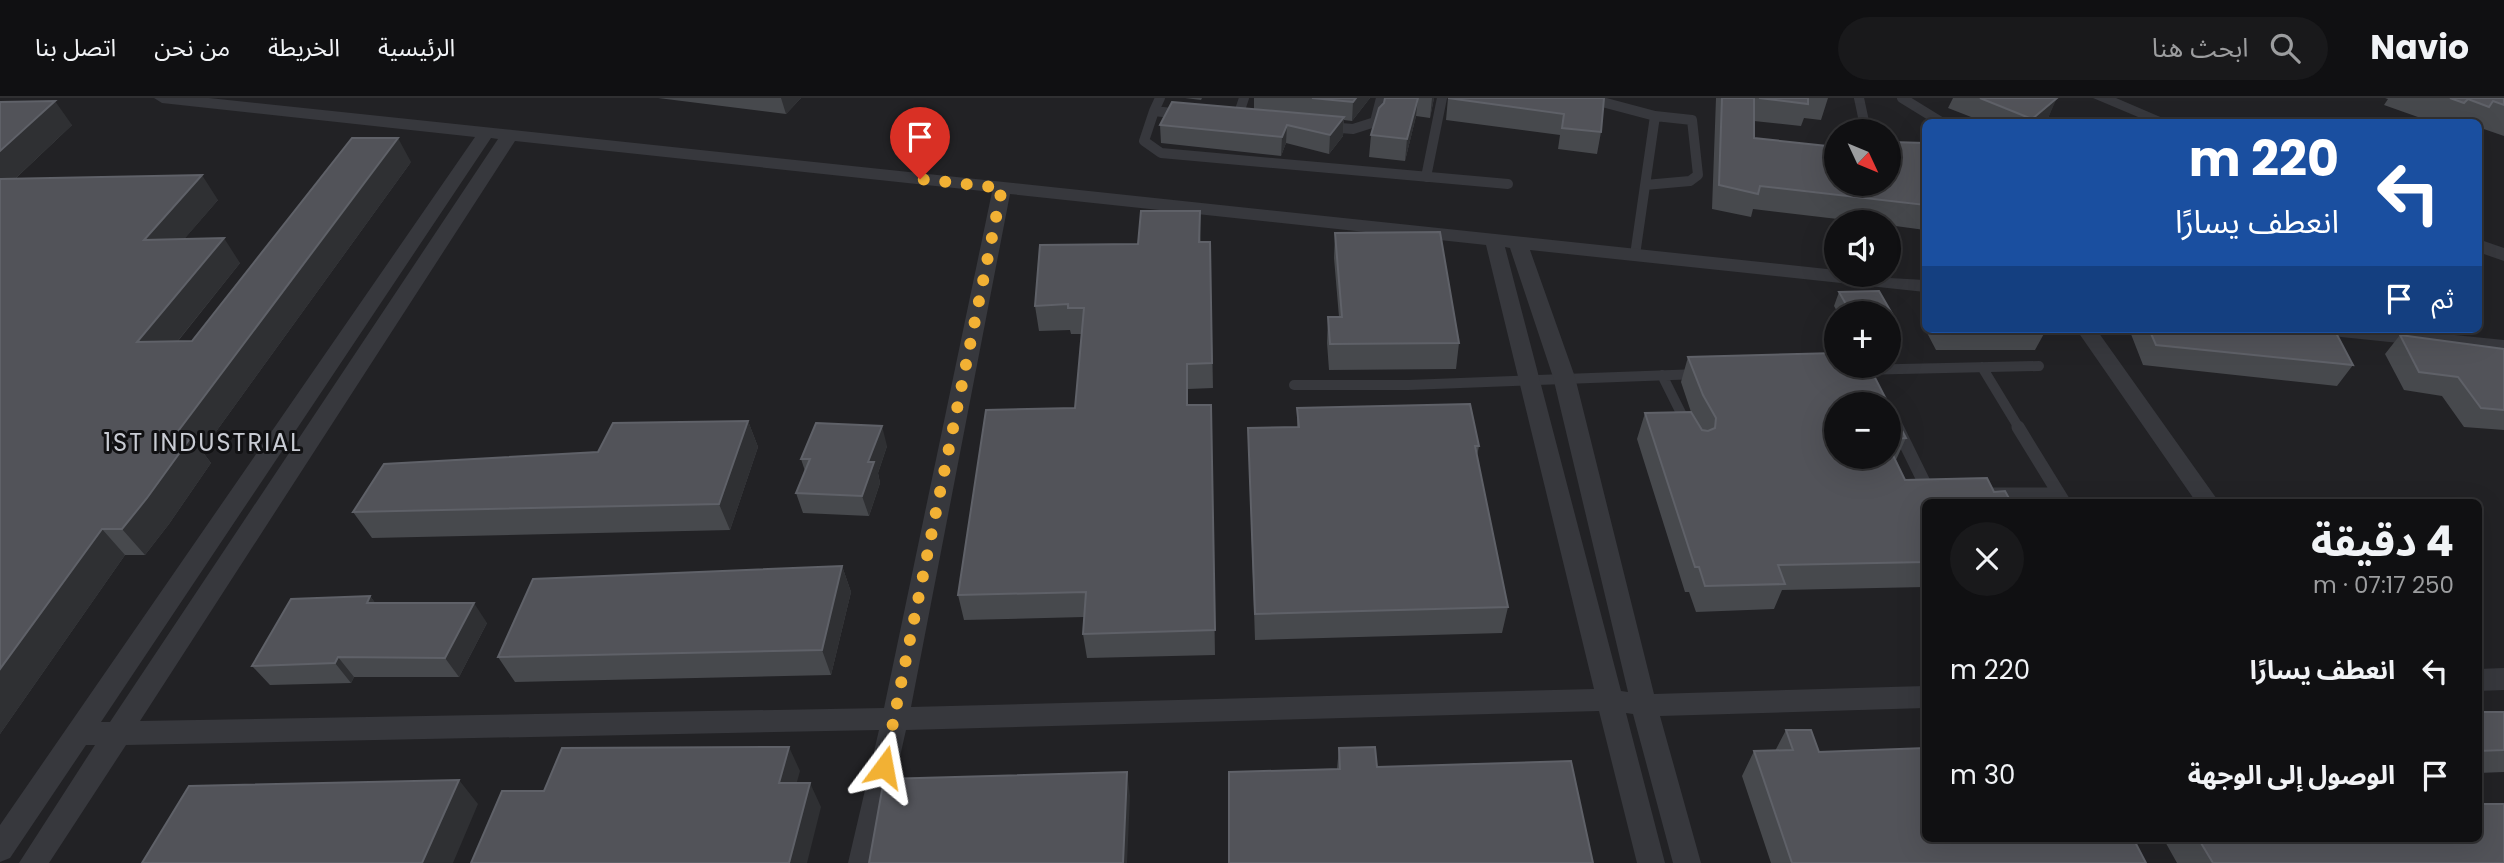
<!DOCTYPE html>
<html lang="ar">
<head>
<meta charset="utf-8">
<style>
	:root { --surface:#101012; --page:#19191b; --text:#f1f3f6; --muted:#9c9d9f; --line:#303032 }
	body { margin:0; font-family:Poppins,"Noto Sans Arabic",sans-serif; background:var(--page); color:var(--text); direction:rtl; height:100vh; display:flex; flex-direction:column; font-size:26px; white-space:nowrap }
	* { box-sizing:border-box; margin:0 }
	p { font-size:23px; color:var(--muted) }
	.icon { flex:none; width:38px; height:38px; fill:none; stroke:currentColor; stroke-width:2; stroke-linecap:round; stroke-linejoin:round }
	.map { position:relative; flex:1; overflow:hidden; direction:ltr }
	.panel { position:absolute; left:1922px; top:401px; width:560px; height:343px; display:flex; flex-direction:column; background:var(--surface); border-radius:10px; box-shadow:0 7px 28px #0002,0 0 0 2px var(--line); direction:rtl }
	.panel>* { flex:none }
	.top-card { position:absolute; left:1922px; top:21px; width:560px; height:214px; border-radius:10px; box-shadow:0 7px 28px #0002,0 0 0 2px var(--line); direction:rtl; background:#1a4fa0; color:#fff; overflow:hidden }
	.needle { width:46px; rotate:134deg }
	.tools { position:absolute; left:1824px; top:21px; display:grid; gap:14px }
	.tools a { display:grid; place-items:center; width:77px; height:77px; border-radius:50%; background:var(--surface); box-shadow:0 7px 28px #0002,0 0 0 2px var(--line); font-size:35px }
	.pin { position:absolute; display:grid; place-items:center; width:60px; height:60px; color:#fff; margin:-72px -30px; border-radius:50% 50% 50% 0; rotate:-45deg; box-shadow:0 0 7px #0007 }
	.pin .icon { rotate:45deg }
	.me { position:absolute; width:77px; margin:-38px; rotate:13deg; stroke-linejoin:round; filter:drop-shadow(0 0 5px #0008) }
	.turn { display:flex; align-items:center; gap:24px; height:147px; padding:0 28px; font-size:32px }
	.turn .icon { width:91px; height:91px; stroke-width:2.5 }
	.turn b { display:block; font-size:49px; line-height:60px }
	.then { display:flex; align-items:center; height:66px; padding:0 28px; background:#0003; gap:14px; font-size:26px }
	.round { display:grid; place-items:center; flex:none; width:74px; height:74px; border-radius:37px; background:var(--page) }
	.overview { display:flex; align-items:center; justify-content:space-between; height:119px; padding:0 28px }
	h1 { font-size:42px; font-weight:700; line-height:52px }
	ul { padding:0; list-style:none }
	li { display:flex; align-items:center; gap:21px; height:105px; padding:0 28px }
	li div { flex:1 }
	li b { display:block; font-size:26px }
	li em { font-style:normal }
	header { display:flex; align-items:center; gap:42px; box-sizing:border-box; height:98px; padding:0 35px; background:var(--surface); border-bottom:2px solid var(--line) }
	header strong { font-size:33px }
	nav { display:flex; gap:38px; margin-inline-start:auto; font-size:24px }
	.search { width:490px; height:63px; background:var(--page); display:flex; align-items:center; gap:18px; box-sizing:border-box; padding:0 24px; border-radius:38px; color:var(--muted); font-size:26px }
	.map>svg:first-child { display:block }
	.built { fill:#222225; fill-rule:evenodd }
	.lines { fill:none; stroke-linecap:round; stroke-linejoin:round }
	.service-far1 { stroke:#37383d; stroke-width:10 }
	.service { stroke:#37383d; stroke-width:13 }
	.minor { fill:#37383d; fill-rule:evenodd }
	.wall { fill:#47494d; fill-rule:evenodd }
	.shaded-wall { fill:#2f3033 }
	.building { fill:#525359; stroke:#5f6168; stroke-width:2 }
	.route { stroke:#f2b134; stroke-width:12; stroke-dasharray:0 21.6 }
	.labels { text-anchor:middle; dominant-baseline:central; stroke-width:6; stroke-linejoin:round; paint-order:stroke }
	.neighbourhood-label { font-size:24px; letter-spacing:2px; fill:#c9ccd4; stroke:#111113 }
</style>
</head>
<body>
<header>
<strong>Navio</strong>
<div class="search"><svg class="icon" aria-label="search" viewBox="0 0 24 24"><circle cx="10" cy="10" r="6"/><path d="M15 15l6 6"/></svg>ابحث هنا</div>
<nav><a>الرئيسية</a><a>الخريطة</a><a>من نحن</a><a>اتصل بنا</a></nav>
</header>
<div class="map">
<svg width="2504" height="765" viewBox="0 0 2504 765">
	<rect width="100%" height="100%" fill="#161618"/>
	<path class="built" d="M0,0H2504V765H0ZM1925,24H2478V231H1925ZM1836,33H1888V86H1836ZM1836,124H1888V177H1836ZM1836,215H1888V268H1836ZM1836,306H1888V359H1836ZM1925,404H2478V740H1925Z"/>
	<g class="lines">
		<path class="service-far1" d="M1160,0L1154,13L1181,16
			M1601,0L1602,4L1655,18L1635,157
			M1859,0L1866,33
			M1902,0L1941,24
			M1154,13L1144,43L1161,55L1508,86
			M1237,21L1244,0
			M1328,29L1353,31L1375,24L1381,0
			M1426,79L1442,0
			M1645,87L1690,83L1698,77L1692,22L1655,18
			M1982,269L2019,330
			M1857,272L2039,268
			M1662,277L1688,329
			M1294,287H1408L1699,276
			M1888,309L1898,330"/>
		<path class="service" d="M1897,329L1926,388L1934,392
			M2018,329L2064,404
			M1989,396H2059"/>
		<path class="minor" d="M154,0H209L1836,172V177L1925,182V194L1530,152L1575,279L1654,596L1925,588V610L1660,618L1701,765H1673L1633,616L1626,615L1665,765H1637L1599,613L906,632L876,765H848L879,632L126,647L49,765H19L95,647H86L10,760L0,764V727L475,39L162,5ZM491,40L498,41L110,624H101ZM515,43L992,94L884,610L140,623ZM1010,96L1486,147L1594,591L911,609ZM1505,149L1510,150L1553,279L1628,594L1621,593Z
			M2093,0H2116L2172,24H2150Z
			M2478,141L2504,150V163L2478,154Z
			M2076,231H2096L2219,404H2196Z
			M2322,231H2395L2504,242V256L2332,238Z
			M2504,570V592L2478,593V571Z"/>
	</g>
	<path class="wall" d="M658,0H801L786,16Z
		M1185,0H1202L1201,2Z
		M1254,0H1370L1352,23L1344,22L1343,38L1329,56L1286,45L1281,58L1161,45L1160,27L1254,12Z
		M1385,0H1434L1430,20L1416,18L1405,63L1369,59L1371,37Z
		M1448,0H1604L1601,34L1597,56L1558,51L1560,37L1446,22Z
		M1716,0H1828L1821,22L1804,20L1801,28L1754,23V40L1888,55L1892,44L1925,45V132L1888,127V124H1863L1753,111L1751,119L1712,111Z
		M1953,0H2056L2048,20L2042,24H1984L1948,10Z
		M2385,0H2504V38L2478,29V24H2432L2384,7L2388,1Z
		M0,4L72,27L15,81L218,102L184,141L240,165L178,243H192L411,64L202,353L211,365L169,426L145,457H125L0,636Z
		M1335,135L1459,245L1456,271L1329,272L1327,245L1328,219H1339L1334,160Z
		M1201,138V144H1210L1213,290L1188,291V307H1211L1215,557L1087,560L1083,536L1084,519L964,522L958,497L1075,310L1082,236H1071L1070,232L1039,233L1035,208L1138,146Z
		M1879,193L1898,226L1892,240H1888V215H1838L1834,208L1839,194Z
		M1925,218V231L1922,225Z
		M1925,231H2046V232L2035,252H1936Z
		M2129,231H2317L2353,267L2337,288L2143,267Z
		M2400,237L2504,251V332L2464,329L2442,298L2404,292L2385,256Z
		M1836,255V268H1869L1906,340L1896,362L1905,382L1987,380L1994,394L2005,393L2011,404H1925V489L1782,492L1774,511L1696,514L1689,494H1685L1637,341L1645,315L1691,314L1681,284L1688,259ZM1836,306H1888V359H1836Z
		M1297,310L1479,348L1477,358L1508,509L1502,535L1255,542L1248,330L1297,329Z
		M748,323L758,349L730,432L372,440L353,414L598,354Z
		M887,348L878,375L880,385L869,418L803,415L796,395L805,373L801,361Z
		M842,468L851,494L831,577L515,584L498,559Z
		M370,498L375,505L487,525L459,579H354L351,585L270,587L252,568Z
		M2478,614H2504V674L2478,675Z
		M1786,632L1819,654L2146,765H1771L1742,678L1754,653H1775Z
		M1339,650L1377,669L1337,671Z
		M2163,740H2478L2504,765H2177Z"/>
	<path class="shaded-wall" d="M781,0H801L786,16Z
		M1356,0H1370L1352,23L1353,4Z
		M1418,0L1416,18L1405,63L1407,41Z
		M1432,0H1434L1430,20Z
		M2057,0L2048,20L2042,24H2030L2032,21Z
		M55,3L72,27L0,95V53Z
		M1344,19L1343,38L1329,56L1330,37Z
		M1287,27L1286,45L1281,58L1282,39Z
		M398,40L411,64L202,353L211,365L169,426L145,457L122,431L173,340Z
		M202,77L218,102L162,167L144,142Z
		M1200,113L1201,138L1199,169V144Z
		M224,140L240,165L156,270L137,244Z
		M1187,266L1188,291V333L1187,307Z
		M748,323L758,349L730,432L719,406Z
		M882,328L887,348L878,375L880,385L869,418L862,398L868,364Z
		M102,431L125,457L0,636V571Z
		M842,468L851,494L831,577L822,552Z
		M370,498L385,518L367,505Z
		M474,505L487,525L459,579L445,560Z
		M338,559L354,579L351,585L335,565Z
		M789,649L800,673L790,709L779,685Z
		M1127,674L1130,698L1127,765H1123Z
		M459,682L478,706L453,765H422Z
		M810,685L821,709L807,765H789Z"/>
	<path class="building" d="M1312,0H1356L1353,4Z
		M1385,0H1418L1407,41L1371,37L1379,10L1384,5Z
		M1448,0H1604L1601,34L1562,30L1564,16Z
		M1722,0H1754V40L1836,49V86H1888V55L1895,56L1892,44L1925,45V107L1760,88L1758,96L1719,87Z
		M1759,0H1808V6Z
		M1980,0H2057L2032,21Z
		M2450,0H2504V7L2493,3L2489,9L2468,1L2464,5Z
		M55,3L0,53V4Z
		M1172,4L1344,19L1330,37L1287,27L1282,39L1160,27Z
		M352,40H398L173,340L191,339L147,400L122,431H102L0,571V81L202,77L144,142L224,140L137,244L192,243Z
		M1141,113H1200L1199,144H1210L1212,265L1187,266V307H1211L1215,532L1083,536L1086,494L958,497L986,312L1075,310L1084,210H1068V206L1035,208L1040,147L1138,146Z
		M1440,134L1459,245L1330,246L1328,219H1342L1335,135Z
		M1879,193L1898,226H1888V215H1851L1839,194Z
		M1945,231H2046V232H1946Z
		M2149,231H2317L2335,233L2353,267L2156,247Z
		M2400,237L2504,251V312L2481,310L2458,279L2419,274Z
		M1836,255V268H1869L1906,340L1888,341V306H1836V359H1888V347L1905,382L1987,380L1994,394L2005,393L2011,404H1925V464L1778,467L1785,486L1705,488L1699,469H1695L1645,315L1691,314L1702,332L1708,333L1715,330L1716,320L1703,297L1688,259Z
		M1470,306L1479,348H1475L1508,509L1255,516L1248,330L1299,329L1297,310Z
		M748,323L719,406L353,414L384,366L598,354L613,325Z
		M816,325L882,328L868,364H874L862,398L796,395L810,361H801Z
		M842,468L822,552L498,559L533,481Z
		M370,498L367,505H474L445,560L338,559L335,565L252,568L291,501Z
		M2478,614H2504V652L2478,653Z
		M1786,632H1811L1819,654L1925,650V740H2133L2146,765H1792L1754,653L1793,652Z
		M789,649L779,685H810L789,765H471L502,693H544L562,650Z
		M1375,649L1377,669L1571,663L1593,765H1229V674L1340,671L1339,650Z
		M1127,674L1123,765H869L884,681Z
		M459,682L422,765H142L189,688Z
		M2478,706H2504V765H2213L2198,740H2478Z"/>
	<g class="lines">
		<path class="route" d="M884,669L1002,90L920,81"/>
	</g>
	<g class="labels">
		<g class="neighbourhood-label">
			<text x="203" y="344">1ST INDUSTRIAL</text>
		</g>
	</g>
</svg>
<div class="tools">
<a><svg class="needle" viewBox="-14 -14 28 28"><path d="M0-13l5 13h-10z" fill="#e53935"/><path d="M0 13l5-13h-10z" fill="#9c9d9f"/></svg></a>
<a><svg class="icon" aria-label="sound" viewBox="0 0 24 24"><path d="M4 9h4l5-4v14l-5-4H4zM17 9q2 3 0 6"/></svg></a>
<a>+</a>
<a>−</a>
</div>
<div class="pin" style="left:920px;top:81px;background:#d93025"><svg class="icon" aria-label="arrive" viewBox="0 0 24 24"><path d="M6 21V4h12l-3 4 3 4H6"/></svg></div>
<svg class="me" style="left:884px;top:669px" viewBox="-20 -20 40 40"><path d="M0-17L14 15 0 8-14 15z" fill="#f2b134" stroke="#fff" stroke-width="4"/></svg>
<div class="top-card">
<div class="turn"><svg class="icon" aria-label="left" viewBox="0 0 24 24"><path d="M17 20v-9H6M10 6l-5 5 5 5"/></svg><div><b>220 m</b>انعطف يسارًا</div></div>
<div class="then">ثم<svg class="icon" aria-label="arrive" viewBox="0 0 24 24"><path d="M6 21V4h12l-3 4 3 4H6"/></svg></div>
</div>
<section class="panel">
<div class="overview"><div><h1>4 دقيقة</h1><p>250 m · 07:17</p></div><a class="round"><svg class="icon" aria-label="close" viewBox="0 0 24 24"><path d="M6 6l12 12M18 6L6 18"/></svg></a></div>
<ul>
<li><svg class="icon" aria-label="left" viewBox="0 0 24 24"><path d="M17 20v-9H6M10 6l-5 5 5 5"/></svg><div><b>انعطف يسارًا</b></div><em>220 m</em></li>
<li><svg class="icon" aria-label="arrive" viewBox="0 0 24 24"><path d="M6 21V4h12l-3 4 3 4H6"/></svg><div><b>الوصول إلى الوجهة</b></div><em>30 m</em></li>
</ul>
</section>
</div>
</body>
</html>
